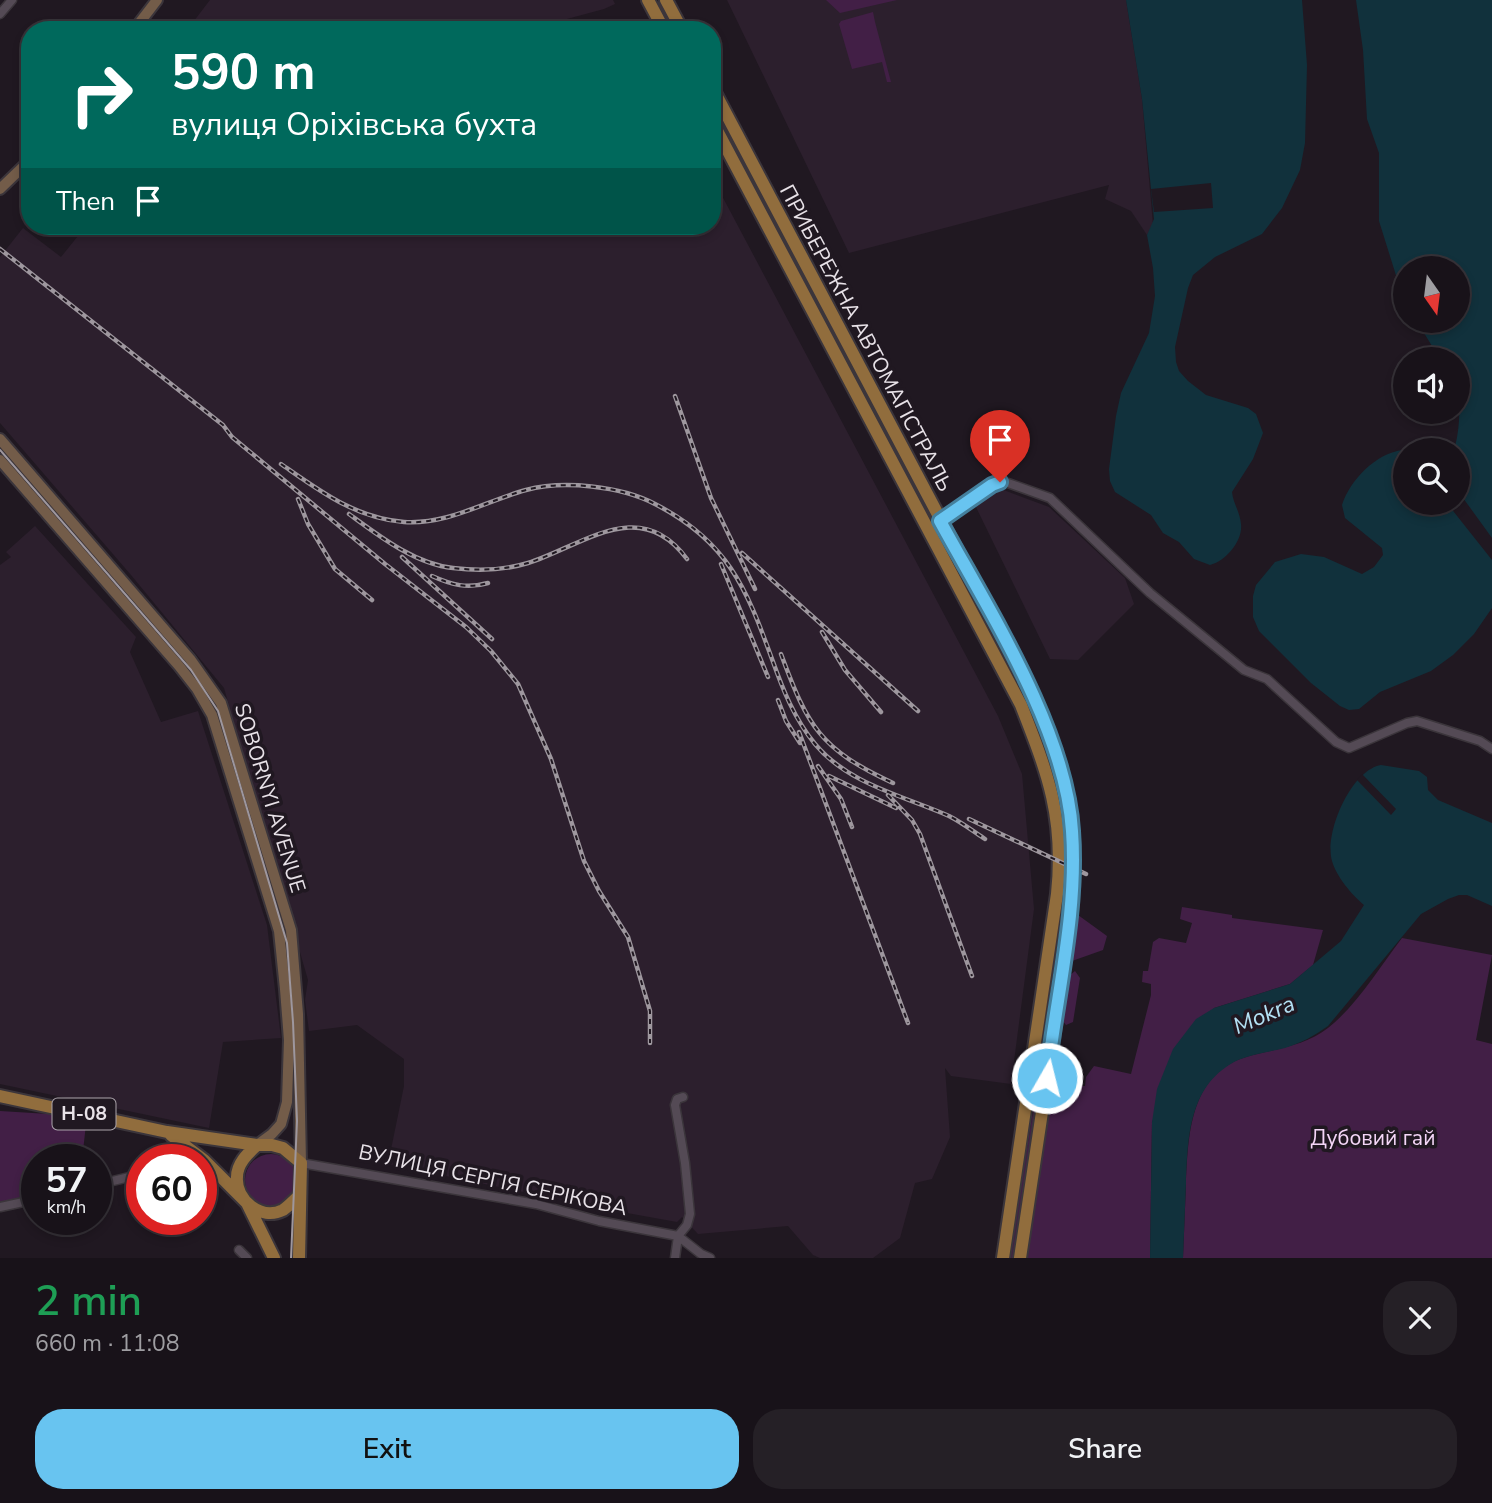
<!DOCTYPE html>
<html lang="en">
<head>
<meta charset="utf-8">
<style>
	:root { --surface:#181219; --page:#252026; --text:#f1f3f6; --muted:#9f9ea2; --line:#363238; --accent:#68c4f0 }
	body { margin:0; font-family:"Nunito Sans",sans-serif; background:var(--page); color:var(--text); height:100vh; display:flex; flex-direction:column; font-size:26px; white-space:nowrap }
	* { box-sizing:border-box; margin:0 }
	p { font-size:23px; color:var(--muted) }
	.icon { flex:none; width:38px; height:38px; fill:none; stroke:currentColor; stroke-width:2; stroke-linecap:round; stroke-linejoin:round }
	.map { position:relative; height:1258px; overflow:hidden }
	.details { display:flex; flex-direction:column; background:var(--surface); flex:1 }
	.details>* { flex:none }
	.hud { position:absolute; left:21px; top:21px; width:700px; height:214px; border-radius:28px; box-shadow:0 4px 10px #0003,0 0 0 2px var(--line); background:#00695c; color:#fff; overflow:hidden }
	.needle { width:46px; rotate:166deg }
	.fabs { position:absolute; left:1393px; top:256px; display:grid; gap:14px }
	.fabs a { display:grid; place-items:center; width:77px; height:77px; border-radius:50%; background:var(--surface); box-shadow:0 4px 10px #0003,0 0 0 2px var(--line); font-size:35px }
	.speed { position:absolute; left:21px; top:1144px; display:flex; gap:14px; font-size:35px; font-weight:700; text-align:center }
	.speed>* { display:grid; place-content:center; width:91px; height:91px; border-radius:50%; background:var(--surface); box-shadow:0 4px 10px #0003,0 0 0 2px var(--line); line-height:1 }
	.speed small { font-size:18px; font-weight:400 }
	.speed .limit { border:10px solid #d22; background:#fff; color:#111 }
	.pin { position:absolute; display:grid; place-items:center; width:60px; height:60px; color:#fff; margin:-72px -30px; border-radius:50% 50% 50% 0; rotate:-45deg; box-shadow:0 0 7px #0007 }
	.pin .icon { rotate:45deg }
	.me { position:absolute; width:77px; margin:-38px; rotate:8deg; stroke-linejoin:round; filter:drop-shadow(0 0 5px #0008) }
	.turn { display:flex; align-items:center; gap:24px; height:147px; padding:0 35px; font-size:32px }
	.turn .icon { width:91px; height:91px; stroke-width:2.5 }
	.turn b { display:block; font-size:49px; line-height:60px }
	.then { display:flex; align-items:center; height:66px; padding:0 35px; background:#0003; gap:14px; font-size:26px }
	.round { display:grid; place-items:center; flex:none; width:74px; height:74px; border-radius:28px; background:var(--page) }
	.headline { display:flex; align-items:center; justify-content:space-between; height:119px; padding:0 35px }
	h1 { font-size:42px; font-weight:600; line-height:52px; color:#1e9e55 }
	.button { display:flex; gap:14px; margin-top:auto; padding:14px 35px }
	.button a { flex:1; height:80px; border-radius:28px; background:var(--accent); color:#111; font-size:28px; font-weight:600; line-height:80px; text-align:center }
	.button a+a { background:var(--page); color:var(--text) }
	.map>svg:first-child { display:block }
	.built { fill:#2c1f2d }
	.green { fill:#421f46 }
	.water { fill:#11313c }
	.pier { fill:#201821 }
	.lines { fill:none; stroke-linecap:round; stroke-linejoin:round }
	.street-casing { stroke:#3b353b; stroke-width:11 }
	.secondary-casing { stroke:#3b353b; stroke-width:14 }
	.primary-casing { stroke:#3b353b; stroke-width:16 }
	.street { stroke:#544a55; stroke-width:8 }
	.secondary { stroke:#735c49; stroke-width:10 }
	.primary { stroke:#916d3d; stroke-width:12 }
	.tram { stroke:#9e979e; stroke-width:2 }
	.rail-casing { stroke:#9e979e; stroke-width:4.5 }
	.rail { stroke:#201821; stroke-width:2; stroke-dasharray:5; stroke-linecap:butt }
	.route-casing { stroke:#447f9c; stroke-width:18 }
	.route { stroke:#68c4f0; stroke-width:12 }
	.labels { text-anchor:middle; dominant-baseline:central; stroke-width:7; stroke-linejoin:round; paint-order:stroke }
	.shield { fill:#201821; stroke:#aca5ac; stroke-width:2 }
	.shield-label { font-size:19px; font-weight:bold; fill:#e8e2e8 }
	.street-label { font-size:21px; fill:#e8e2e8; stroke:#201821 }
	.park-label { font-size:21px; fill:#f4d6f7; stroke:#201821 }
	.water-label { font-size:23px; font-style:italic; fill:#b3e1f4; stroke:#201821 }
</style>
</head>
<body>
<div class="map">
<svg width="1492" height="1258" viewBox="0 0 1492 1258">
	<rect width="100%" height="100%" fill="#201821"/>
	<path class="built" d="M210,0H613L615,4L604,9L526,30H187Z
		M727,0H1126L1142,99L1153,225L1147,235L1131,211L1105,199L1109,185L849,253Z
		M712,177L998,716L1022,774L1034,909L1011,1084L951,1076L945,1068L950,1137L932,1179L915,1183L900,1238L873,1258H820L813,1255L788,1226L698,1234L682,1217L677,1222L616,1211L388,1164L404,1086V1059L357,1025L309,1031L305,1000L308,980L224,688L131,575L0,423V257L23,228L61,257L86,226H712Z
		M993,489H1001L1049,507L1125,578L1134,604L1078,660L1050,659L974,503Z
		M35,526L136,637L130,652L161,722L198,711L267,925L281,1038L223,1042L209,1128L0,1084V565L11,557L6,552Z"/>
	<path class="green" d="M826,0H897L840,13Z
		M873,12L875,22L891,82H887L882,62L852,69L839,24L841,21Z
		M1182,907L1232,915V918L1323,930L1313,965L1290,984L1214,1008L1152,1122L1150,1258H1020L1046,1085L1085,1086L1086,1077L1094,1066L1131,1074L1151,995V984L1142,982L1143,971H1148L1153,942L1159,938L1186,943L1192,923L1180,919Z
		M1078,915L1107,936L1103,950L1072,961Z
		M1402,938L1492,955L1476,1040L1492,1044V1258H1183C1184,1233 1185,1208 1186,1184C1188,1136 1190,1076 1243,1058C1272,1049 1304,1047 1328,1028C1358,1004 1379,968 1402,938Z
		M1075,971L1080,978L1073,1022L1066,1025L1062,1020L1069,976Z
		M1038,1081L1041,1083L1014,1258H1009Z
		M0,1111L49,1114L86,1124L82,1160H37V1195L0,1204Z
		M245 1180a26 26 0 1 1 52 0a26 26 0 1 1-52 0Z"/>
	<path class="water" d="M1126,0H1302L1307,65L1305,143L1300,170L1282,208L1262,234L1215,257L1193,275L1188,288L1175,347L1176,362L1179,371L1188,381L1206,395L1248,408L1256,414L1263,433L1253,459L1232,492C1233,503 1240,512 1241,524C1243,541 1226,561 1210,565L1194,559L1179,542L1163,533L1151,515L1115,492L1110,481L1109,469L1116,416L1121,393L1149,333L1155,296L1153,268L1147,235L1154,219L1142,99Z
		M1356,0H1492V538L1458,491V450H1454C1463,419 1458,391 1458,359H1440L1416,320H1458V268H1405V304L1379,221V153L1367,119L1363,50Z
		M1403,450H1405V502H1446L1492,560V608L1474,634L1453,655L1431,671L1380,692L1359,709L1349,710L1340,706L1311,683L1259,631L1253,617V596L1256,585L1275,562L1301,554L1324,557L1362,574L1374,567L1383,555L1382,548L1345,518L1342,505C1350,480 1376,453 1403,450Z
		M1381,765L1419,771L1427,777L1428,790L1438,800L1492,823V906L1467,895H1459L1448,899L1421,914L1328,1026C1314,1036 1301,1043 1285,1048C1269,1052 1252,1054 1238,1060C1189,1084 1188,1135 1186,1182C1185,1207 1184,1233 1183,1258H1150L1152,1122L1157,1089L1173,1049L1196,1019L1214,1008L1290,984L1341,941L1364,905C1352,895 1336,876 1332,861C1324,833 1351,770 1381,765Z"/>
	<path class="pier" d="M1211,183L1213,208L1154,212L1151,189Z
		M1362,774L1396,809L1391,815L1357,780Z"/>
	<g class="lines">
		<g class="street-casing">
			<path id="street" d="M0,14L12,0
				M928,530L992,485L1000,482L1008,483L1050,498L1150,593L1244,670L1267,679L1336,742L1349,748L1407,723L1417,721L1480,741L1492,749
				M301,1163L536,1204L599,1221L678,1236L701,1254L710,1258
				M96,1185L142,1174
				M0,1207L37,1199
				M239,1250L247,1258
				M675,1258L678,1236L687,1225L690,1214L685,1163L675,1105L677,1099L683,1097"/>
		</g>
		<g class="secondary-casing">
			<path id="secondary" d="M134,30L157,0
				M0,189L30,160
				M0,439L190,659L221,703L291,930L298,1014L301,1163
				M0,460L179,666L197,689L212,715L279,931L285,989L289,1040L287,1102L281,1124L272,1134L257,1145"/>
		</g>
		<g class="primary-casing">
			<path id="primary" d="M648,0L664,30
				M666,0L682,30
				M712,87L1018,666C1043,717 1065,769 1072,826C1079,885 1066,948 1058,1006C1046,1090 1033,1174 1020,1258
				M712,121L1021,705C1048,774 1065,818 1057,894L1003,1258
				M0,1096L167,1132L257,1145H272L283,1148L301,1163L299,1258
				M171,1135L204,1160L247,1203L274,1258
				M257,1145C247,1154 237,1164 237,1177C235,1200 261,1221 283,1210C289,1206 294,1200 300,1195"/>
		</g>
		<use href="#street" class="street"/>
		<use href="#secondary" class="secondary"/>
		<use href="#primary" class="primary"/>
		<path class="tram" d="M0,450L191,670L218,711L287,943L293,1022L297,1121L291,1258"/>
		<g class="rail-casing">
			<path id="rail" d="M0,249L223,425L232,437L385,564L466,627L491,651L518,684L551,759L584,861L599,891L628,937L650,1011V1043
				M675,396L711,498L755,589
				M281,464C320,491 355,518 404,522C447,525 486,501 526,490C563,480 621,486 655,504C727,541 746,587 772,659C783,690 794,718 815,744C848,784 904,796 949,816C961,822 973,831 985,839
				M298,499L308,524L335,569L372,600
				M349,514C379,536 415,564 453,568C477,571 505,570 528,563C584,545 640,495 687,559
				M742,553L918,711
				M402,557L492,639
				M721,564L768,677
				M432,576C452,585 467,589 488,583
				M822,632L845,670L881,712
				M781,654C808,727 820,749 893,783
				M778,700L786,721L800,743
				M799,732L908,1023
				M818,766L841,799L852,827
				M829,776L896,808
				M888,795L912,820L920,834L972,976
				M969,819L1086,874"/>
		</g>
		<use href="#rail" class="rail"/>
	</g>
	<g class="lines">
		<g class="route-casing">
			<path id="route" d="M1000,482L992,485L940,521C988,609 1066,730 1072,831C1078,914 1056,996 1047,1078"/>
		</g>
		<use href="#route" class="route"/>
	</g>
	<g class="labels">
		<rect class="shield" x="52.5" y="1098.5" width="63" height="31" rx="5"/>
		<g class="shield-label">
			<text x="84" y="1114">Н-08</text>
		</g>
		<g class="street-label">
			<text transform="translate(866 338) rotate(62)">ПРИБЕРЕЖНА АВТОМАГІСТРАЛЬ</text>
			<text transform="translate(270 798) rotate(73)">SOBORNYI AVENUE</text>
			<text transform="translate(493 1180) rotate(12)">ВУЛИЦЯ СЕРГІЯ СЕРІКОВА</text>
		</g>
		<g class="park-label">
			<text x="1373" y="1138">Дубовий гай</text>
		</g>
		<g class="water-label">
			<text transform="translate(1264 1015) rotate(-23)">Mokra</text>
		</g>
	</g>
</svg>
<div class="fabs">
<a><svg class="needle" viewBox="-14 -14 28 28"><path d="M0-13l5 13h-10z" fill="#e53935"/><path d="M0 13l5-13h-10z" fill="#9f9ea2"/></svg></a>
<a><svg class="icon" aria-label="sound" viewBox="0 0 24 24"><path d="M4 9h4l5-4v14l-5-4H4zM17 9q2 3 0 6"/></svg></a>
<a><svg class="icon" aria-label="search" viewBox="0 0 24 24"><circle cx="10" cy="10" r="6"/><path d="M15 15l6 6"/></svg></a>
</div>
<div class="speed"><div>57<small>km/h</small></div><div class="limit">60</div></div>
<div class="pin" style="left:1000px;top:482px;background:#d93025"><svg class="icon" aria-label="arrive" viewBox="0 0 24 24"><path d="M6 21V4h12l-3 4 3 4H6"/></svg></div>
<svg class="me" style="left:1047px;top:1078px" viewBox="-20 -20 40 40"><circle r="17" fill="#68c4f0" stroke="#fff" stroke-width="3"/><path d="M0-11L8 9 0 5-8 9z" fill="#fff"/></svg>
<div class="hud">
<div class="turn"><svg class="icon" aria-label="right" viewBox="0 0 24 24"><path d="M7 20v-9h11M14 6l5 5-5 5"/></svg><div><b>590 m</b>вулиця Оріхівська бухта</div></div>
<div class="then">Then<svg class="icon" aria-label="arrive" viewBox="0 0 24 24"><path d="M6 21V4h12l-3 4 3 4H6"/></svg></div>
</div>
</div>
<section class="details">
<div class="headline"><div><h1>2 min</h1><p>660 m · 11:08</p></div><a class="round"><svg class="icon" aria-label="close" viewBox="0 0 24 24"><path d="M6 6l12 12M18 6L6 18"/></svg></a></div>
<div class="button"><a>Exit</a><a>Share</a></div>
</section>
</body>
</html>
